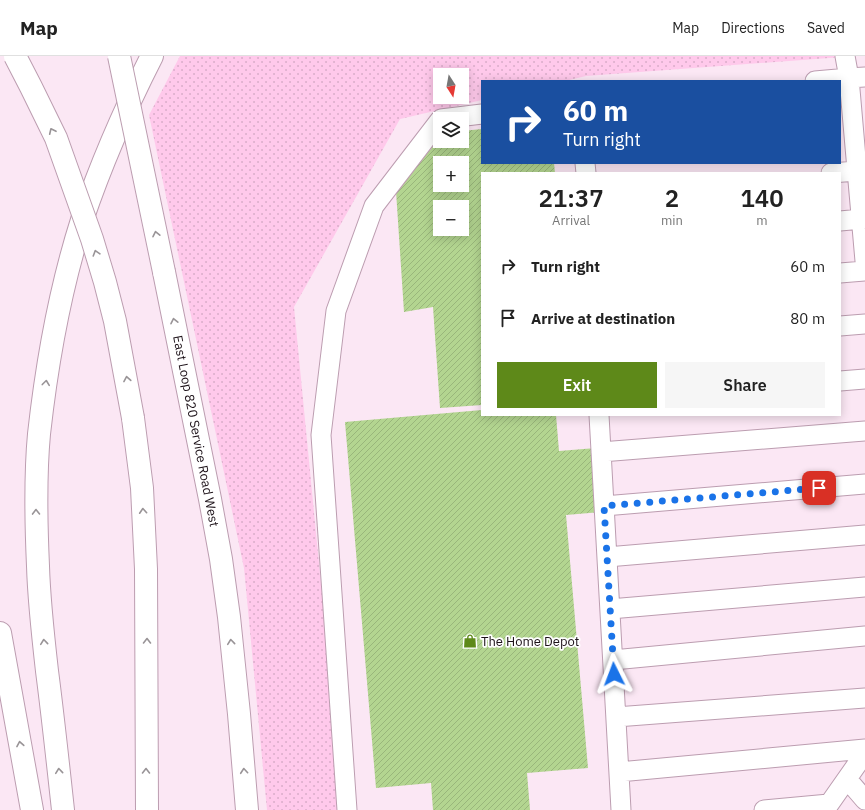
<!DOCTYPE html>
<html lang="en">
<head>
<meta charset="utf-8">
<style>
	:root { --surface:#fff; --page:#f6f6f6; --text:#222; --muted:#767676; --line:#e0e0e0; --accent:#5e8919 }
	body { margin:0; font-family:"IBM Plex Sans",sans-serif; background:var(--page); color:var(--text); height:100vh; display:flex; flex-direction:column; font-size:15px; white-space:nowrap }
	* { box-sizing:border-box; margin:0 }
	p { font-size:13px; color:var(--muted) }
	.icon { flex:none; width:22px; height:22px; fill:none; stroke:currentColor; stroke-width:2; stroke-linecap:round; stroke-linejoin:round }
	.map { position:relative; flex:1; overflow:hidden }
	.side { position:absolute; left:481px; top:116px; width:360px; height:244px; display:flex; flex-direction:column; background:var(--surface); border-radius:0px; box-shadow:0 2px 10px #0003 }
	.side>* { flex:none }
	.guide { position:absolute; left:481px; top:24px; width:360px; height:84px; border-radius:0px; box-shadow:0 2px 10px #0003; background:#1a4fa0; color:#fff; overflow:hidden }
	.needle { width:26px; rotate:169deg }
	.tools { position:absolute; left:433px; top:12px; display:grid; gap:8px }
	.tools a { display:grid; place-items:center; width:36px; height:36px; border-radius:0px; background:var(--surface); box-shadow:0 2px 10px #0003; font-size:20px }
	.pin { position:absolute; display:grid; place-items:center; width:34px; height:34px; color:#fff; margin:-17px; border-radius:8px; box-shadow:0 2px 6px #0006 }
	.me { position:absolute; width:44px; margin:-22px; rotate:357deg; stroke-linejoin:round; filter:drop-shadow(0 0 3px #0008) }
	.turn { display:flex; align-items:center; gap:14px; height:84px; padding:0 16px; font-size:18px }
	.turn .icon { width:52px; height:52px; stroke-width:2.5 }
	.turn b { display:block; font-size:28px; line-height:34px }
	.eta { display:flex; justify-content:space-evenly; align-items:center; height:68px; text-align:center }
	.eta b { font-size:24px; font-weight:600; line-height:28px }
	.action { display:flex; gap:8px; margin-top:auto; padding:8px 16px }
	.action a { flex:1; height:46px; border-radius:0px; background:var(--accent); color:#fff; font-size:16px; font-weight:600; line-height:46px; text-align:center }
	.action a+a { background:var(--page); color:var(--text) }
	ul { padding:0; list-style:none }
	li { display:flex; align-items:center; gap:12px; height:52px; padding:0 16px }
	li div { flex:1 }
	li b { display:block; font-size:15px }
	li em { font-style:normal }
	header { display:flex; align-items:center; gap:24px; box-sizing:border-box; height:56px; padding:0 20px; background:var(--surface); border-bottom:1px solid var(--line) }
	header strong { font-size:19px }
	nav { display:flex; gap:22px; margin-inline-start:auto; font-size:14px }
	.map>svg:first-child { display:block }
	.grass { fill:url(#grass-dots); fill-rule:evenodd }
	.building { fill:url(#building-hatch); fill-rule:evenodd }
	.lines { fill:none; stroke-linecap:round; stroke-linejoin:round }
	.minor-casing { stroke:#bc9db0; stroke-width:21 }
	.major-casing { stroke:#bc9db0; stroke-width:24 }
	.highway-casing { stroke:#bc9db0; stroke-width:24 }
	.minor { stroke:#fff; stroke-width:19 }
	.major { stroke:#fff; stroke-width:22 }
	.highway { stroke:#fff; stroke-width:22 }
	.major-bridge-casing { stroke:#bc9db0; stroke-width:24; stroke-linecap:butt }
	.highway-bridge-casing { stroke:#bc9db0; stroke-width:24; stroke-linecap:butt }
	.major-bridge { stroke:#fff; stroke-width:22 }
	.highway-bridge { stroke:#fff; stroke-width:22 }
	.oneway { stroke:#999497 }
	.route { stroke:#1a73e8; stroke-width:7; stroke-dasharray:0 12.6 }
	.labels { text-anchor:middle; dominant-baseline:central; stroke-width:3.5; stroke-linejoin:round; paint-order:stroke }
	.street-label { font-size:13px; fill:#1c1118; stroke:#fff }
	.poi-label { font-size:13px; fill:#1c1118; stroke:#fff; text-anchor:start }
</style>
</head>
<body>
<header>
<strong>Map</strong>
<nav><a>Map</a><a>Directions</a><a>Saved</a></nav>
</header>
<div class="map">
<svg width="865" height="754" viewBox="0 0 865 754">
	<defs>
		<pattern id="grass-dots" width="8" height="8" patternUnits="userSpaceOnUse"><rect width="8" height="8" fill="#ffc9eb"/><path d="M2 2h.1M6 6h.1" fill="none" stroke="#daacc9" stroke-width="1.8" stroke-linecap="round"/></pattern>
		<pattern id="building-hatch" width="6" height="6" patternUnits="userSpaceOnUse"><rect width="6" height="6" fill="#b3d590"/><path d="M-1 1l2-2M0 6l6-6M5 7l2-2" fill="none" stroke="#99b67b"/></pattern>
	</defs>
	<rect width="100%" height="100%" fill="#fbe7f4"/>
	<path class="grass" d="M180,0H856L586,20L565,25H482V44L400,63L294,251L343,754H267L244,512L149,59ZM440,19H462V41H440Z"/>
	<path class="building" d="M482,73V107H554L555,117H482V349L440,352L433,251L404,256L396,135L440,82V85H462V75ZM440,107H462V129H440ZM440,151H462V173H440Z
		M482,354V359H556L559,395L596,392L601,456L566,459L588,712L527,717L530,754H433L431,727L376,732L345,366Z"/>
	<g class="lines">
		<g class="minor-casing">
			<path id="minor" d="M845,0L849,22L865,21
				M815,25L849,22L865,205
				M441,63L482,58
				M585,107L586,117
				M831,117L857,115
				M840,165L862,163
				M840,217L865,215
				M840,270L865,268
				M840,325L865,323
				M599,359L621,754
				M601,396L865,375
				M604,450L865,428
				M607,501L865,479
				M610,553L865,531
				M613,604L865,580
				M616,661L865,642
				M619,716L865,693
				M847,723L865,744
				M347,754L321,379L336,255L374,150L440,64
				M764,754L829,748
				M825,754L865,697"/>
		</g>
		<g class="major-casing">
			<path id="major" d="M164,216L210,443L221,503L229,561L239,658L247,754"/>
		</g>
		<g class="highway-casing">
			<path id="highway" d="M133,362L142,432L146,513L147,754
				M0,577L32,754
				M63,754C58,708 53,661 47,615C43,580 39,545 38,510C36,466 35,421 39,378C47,306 60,233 82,164C101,108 125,53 152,0"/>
		</g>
		<use href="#minor" class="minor"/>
		<use href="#major" class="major"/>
		<use href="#highway" class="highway"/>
		<g class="major-bridge-casing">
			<path id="major-bridge" d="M119,0L164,216"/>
		</g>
		<g class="highway-bridge-casing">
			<path id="highway-bridge" d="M15,0L31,31L56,82L92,183L105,226L115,265L133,362"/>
		</g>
		<use href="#major-bridge" class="major-bridge"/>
		<use href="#highway-bridge" class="highway-bridge"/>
	</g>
	<defs><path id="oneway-chevron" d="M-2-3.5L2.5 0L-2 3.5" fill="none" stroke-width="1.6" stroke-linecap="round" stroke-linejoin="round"/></defs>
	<g class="oneway">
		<use href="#oneway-chevron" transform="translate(52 75) rotate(-115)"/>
		<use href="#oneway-chevron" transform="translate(156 178) rotate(-102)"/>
		<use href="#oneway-chevron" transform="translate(96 197) rotate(-107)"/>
		<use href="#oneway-chevron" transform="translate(174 265) rotate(-102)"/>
		<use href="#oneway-chevron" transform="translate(127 323) rotate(-100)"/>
		<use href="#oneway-chevron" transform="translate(46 327) rotate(-83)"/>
		<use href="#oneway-chevron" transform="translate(143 455) rotate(-94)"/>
		<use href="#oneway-chevron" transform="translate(36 456) rotate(-91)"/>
		<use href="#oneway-chevron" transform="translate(147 585) rotate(-90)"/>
		<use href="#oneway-chevron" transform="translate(44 586) rotate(-96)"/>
		<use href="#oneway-chevron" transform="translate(231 586) rotate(-96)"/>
		<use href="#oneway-chevron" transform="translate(20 688) rotate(-100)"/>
		<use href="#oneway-chevron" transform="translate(59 715) rotate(-96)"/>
		<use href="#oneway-chevron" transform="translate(146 715) rotate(-90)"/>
		<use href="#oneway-chevron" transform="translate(244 715) rotate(-95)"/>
	</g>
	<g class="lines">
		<path class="route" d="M614,618L604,450L819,432"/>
	</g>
	<defs>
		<g id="shop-bare" transform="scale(1.08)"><path d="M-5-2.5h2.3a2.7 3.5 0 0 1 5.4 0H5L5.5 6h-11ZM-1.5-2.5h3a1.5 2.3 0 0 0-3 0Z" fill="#5e8919" stroke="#fff" stroke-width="2.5" paint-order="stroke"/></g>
	</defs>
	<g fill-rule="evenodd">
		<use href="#shop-bare" x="470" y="585"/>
	</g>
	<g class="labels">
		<g class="street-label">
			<text transform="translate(196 375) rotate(79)">East Loop 820 Service Road West</text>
		</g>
		<g class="poi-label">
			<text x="481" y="585">The Home Depot</text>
		</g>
	</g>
</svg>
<div class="tools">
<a><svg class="needle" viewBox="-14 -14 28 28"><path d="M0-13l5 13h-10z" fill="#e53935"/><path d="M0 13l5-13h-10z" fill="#767676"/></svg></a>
<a><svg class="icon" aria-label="layers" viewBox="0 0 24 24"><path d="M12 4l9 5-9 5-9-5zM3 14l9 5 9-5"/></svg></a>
<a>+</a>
<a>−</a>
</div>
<div class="pin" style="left:819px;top:432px;background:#d93025"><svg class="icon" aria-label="arrive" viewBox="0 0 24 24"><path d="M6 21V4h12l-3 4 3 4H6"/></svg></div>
<svg class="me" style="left:614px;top:618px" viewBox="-20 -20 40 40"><path d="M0-17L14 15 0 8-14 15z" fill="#1a73e8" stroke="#fff" stroke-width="4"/></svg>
<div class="guide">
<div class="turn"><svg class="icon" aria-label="right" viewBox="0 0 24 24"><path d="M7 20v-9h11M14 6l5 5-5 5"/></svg><div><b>60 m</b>Turn right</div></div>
</div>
<section class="side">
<div class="eta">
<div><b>21:37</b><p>Arrival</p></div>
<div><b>2</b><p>min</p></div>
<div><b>140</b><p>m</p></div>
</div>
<ul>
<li><svg class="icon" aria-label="right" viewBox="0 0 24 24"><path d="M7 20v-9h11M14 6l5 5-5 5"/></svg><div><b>Turn right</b></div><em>60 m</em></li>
<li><svg class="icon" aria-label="arrive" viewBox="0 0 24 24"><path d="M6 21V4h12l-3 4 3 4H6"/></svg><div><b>Arrive at destination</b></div><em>80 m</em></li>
</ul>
<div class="action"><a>Exit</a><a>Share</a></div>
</section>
</div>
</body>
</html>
